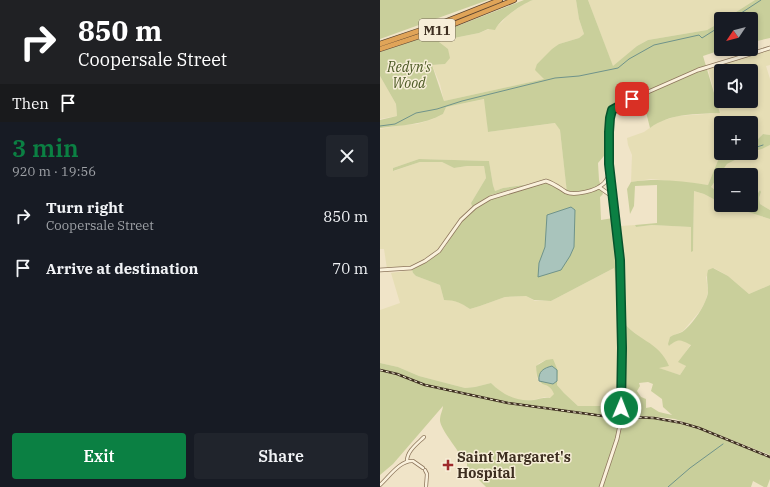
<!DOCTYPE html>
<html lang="en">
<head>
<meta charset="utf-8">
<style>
	:root { --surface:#171b24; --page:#20242c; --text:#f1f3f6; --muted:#9ea1a6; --accent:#0b8043 }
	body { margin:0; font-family:"IBM Plex Serif",serif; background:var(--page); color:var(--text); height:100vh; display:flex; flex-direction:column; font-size:15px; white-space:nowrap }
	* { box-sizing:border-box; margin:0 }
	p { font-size:13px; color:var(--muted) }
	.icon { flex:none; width:22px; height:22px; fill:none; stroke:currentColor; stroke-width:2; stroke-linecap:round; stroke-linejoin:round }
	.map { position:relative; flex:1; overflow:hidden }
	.details { display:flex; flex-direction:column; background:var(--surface); width:380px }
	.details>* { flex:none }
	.hud { background:#202124; color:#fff; overflow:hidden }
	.needle { width:26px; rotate:235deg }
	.tools { position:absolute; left:334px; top:12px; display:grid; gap:8px }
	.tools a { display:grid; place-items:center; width:44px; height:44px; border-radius:4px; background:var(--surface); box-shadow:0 2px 6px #0003; font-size:20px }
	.pin { position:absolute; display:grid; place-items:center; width:34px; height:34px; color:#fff; margin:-17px; border-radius:8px; box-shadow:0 2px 6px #0006 }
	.me { position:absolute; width:44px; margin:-22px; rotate:1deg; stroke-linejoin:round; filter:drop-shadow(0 0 3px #0008) }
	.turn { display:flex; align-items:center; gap:14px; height:84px; padding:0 12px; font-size:18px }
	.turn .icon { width:52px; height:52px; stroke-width:2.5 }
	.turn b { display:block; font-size:28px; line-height:34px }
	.then { display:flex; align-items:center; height:38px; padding:0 12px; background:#0003; gap:8px; font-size:15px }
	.round { display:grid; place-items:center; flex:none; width:42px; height:42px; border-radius:4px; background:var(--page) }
	.summary { display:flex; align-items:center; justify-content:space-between; height:68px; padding:0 12px }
	h1 { font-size:24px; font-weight:600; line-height:30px; color:var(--accent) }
	.primary-button { display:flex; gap:8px; margin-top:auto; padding:8px 12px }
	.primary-button a { flex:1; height:46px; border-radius:4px; background:var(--accent); color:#fff; font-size:16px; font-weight:600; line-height:46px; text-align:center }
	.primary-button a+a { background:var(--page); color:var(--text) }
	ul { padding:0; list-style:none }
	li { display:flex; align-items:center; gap:12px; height:52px; padding:0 12px }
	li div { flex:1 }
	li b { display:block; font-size:15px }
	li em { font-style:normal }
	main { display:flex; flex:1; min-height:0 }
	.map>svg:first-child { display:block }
	.farmland { fill:#e6deb5; fill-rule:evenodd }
	.green { fill:#c9cf9b; fill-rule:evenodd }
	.water { fill:#a9c4bc; stroke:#6f938a }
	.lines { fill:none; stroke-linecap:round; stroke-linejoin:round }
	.stream { stroke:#6f938a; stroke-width:1 }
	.minor-casing { stroke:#8d765c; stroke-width:4 }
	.tertiary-casing { stroke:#8d765c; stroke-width:4.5 }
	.motorway-casing { stroke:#5b4430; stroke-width:6 }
	.minor { stroke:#faf1dc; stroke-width:2.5 }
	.tertiary { stroke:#faf1dc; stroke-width:3 }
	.motorway { stroke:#e0a458; stroke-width:4.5 }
	.rail-casing { stroke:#3d2e20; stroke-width:2.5 }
	.rail { stroke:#f7eed8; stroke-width:1; stroke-dasharray:3; stroke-linecap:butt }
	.tertiary-bridge-casing { stroke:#8d765c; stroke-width:4.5; stroke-linecap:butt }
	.tertiary-bridge { stroke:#faf1dc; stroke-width:3 }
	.route-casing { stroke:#07532c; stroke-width:10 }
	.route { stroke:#0b8043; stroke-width:7 }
	.poi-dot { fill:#9e2a2b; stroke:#f7eed8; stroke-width:1.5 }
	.labels { text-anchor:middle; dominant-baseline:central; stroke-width:3; stroke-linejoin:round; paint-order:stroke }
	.shield { fill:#f7eed8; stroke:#756857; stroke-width:1 }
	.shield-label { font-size:13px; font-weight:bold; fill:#3d2e20 }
	.park-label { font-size:14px; font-style:italic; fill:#4d5a26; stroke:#f7eed8 }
	.poi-label { font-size:14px; font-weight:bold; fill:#3d2e20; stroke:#f7eed8; text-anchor:start }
</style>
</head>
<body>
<main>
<section class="details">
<div class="hud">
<div class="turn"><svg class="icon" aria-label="right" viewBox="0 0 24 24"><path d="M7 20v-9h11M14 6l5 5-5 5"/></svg><div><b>850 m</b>Coopersale Street</div></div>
<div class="then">Then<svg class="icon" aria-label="arrive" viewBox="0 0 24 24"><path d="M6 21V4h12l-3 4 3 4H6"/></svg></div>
</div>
<div class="summary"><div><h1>3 min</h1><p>920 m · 19:56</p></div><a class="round"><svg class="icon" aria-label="close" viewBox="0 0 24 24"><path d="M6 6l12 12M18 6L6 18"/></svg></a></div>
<ul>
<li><svg class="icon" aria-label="right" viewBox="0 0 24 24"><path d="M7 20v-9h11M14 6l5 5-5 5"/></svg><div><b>Turn right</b><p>Coopersale Street</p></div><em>850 m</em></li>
<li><svg class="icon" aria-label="arrive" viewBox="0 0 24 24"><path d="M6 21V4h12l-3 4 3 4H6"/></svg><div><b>Arrive at destination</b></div><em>70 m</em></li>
</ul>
<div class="primary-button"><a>Exit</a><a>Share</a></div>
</section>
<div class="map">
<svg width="390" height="487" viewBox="0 0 390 487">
	<rect width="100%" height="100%" fill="#f0e4c8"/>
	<path class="farmland" d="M153,0H196L199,19L204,34L199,38L179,44L157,64L164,79L64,101L60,84L52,65L65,64L59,43L64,40L99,33L117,26L122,22L128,15L148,1Z
		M208,0H375L345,19H341V22L327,30L268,40L257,46L233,67Z
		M390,50V65L386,66L390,79V135L383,134L371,146V123H341V153H352L339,158L328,185L271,179L251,182L252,155L248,145L247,138L264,132L278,122L298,116L340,113L328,69L360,58ZM341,71H371V101H341Z
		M0,76L16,104L17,116L0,119Z
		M105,99L108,132L176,123L180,130L187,191L177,184L169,180L123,188L115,191L113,185L109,161L39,159L13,168L14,171L40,162H62L74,168L87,166H104L106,178L91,203L92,210L57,251L30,268L7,269L4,249H0V129L22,125L37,124L53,119L63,114L65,107Z
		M390,145V210L380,204L379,198L381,192L380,190L376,196L375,203L371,204V175H341V194L331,187L347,164L355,160L382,149Z
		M314,191L324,194L341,203V205H346L390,219V285L369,294L348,276L334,268L326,277L328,291L326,300L320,311L303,331L290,337L289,346L296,340H302L311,344L299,362L306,366L300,375L278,368L255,333L246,327L242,320V256L241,226L255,225L256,227L272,225L312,227L311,251H313Z
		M234,268L236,284L239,285L238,300L241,406H198L184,393L177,385L178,371L166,360L159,363L156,367L157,378L160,383L170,387L175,394L171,398L165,397L153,400H140L129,397L120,392L111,383L95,387L85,388L39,376L18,367L0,363V310L20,303L11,273L32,270L33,273L36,276L60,285L64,300H71L81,303L90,309L100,306L125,297L146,296L155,301H171Z"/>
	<path class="green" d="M0,0H108L0,39Z
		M144,0H153C143,3 119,20 115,30L108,29L99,33L64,40L59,42L68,49L70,58L65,64L52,65L64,101L164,79L155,70L157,64L172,49L179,44L199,38L204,34L199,19L196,0H208L233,66L257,46L268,40L327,30L341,22V49H344L323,56L340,113C316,114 290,113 270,128L260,88L248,95L229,111V150L218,163L219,180L223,194L220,197L221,220L233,218L239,285L236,284L234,268L171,301L154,300L146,296L125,297L100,306L90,309C81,303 75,300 64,300L60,285L36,276L33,273L32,270C41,265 58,256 64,248C74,234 80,219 93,208C108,196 146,188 165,183H170L187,193L180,130L175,123L108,132L104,99L66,107L63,114C43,125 22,125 0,128V120L17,116L16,104L0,76V52L80,25Z
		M375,0H390V38L377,41L371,40V19H345Z
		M383,134L390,135V145L382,149L371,152V146Z
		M352,153H369L347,164L331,187L341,194V203L324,194L314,191L313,251L311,252V227L272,225L256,227L255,225L277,223V185L255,186L254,206L250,214L247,189L251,182C278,178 301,181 328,185L339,158Z
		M39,159L109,161L113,185L115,191L123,188L150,184L111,195L92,207L91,203L106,178L104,166H87L74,168L62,162H40L13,171V168Z
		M380,190L381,192L379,198L380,204L390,210V219L346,205H371V204L375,203L376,196Z
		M333,268L348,276L369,294L390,285V455L329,431L295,419L278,417L243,415L242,320C255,340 279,341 289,366L279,368L300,375L306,366L298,362L311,345C300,340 299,338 289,346L288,344L290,337C294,334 298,334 302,332C312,326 327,303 328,292C328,284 326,277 328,270ZM268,382L273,384L271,391L282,399L283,407L292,415L279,412L271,407L266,408V399L261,397L257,391L260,386L259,383Z
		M173,359L178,371L177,385L184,393L198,406H241L239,428L219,487H106L87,468V463L83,461C79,449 59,429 60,419C60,414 63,410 63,406L13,464L0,475V363L18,367L39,376L85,388L95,387L111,383C123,395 137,402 154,400C160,399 164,397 170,398L174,394C168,378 157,393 156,366L166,360Z
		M244,418L279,419L315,427L390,458V479L387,487H384L373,481L371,487H222L237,444Z"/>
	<path class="water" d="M191,207L195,210L194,247L190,256L181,270L158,277L159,263L165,247L167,215Z
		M172,366L177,370V381L173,384L159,381C158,371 164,368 172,366Z"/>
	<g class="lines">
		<path class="stream" d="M352,19L381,0
			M0,126L15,124L36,113L57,109L82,101L175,78L199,76L238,68L249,59L274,45L319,35L322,38L341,26
			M371,149L383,145
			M348,158L359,153
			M288,487L310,468L343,444"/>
		<g class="minor-casing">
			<path id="minor" d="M27,461C27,451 37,444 44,437
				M45,470L47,474L46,487
				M0,485C9,477 20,460 33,461L43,468"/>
		</g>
		<g class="tertiary-casing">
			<path id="tertiary" d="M219,187L233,197
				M0,270L31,268L45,261L59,251L81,220L95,207L110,198L166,181C175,184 178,187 186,192C194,196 216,191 223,184C226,182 228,177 230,174
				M241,414L242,348L240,304L241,275L229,163V118L232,110L252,99L318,70L390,48
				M221,487L237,439L241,420"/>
		</g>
		<g class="motorway-casing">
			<path id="motorway" d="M0,44L62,23L120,0
				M0,49L64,28L134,0"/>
		</g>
		<use href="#minor" class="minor"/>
		<use href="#tertiary" class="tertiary"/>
		<use href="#motorway" class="motorway"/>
		<g class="rail-casing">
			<path id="rail" d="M0,370L17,374L45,385L128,403L223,416L274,418L302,423L319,428L390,457"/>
		</g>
		<use href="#rail" class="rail"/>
		<g class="tertiary-bridge-casing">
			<path id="tertiary-bridge" d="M241,420V414"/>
		</g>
		<use href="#tertiary-bridge" class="tertiary-bridge"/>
	</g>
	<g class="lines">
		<g class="route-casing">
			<path id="route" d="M241,408L242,348L240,260L229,164V132L230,118L232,110L252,99"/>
		</g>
		<use href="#route" class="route"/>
	</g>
	<path class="poi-dot" d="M66 459h4v4h4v4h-4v4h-4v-4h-4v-4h4z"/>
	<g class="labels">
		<rect class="shield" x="39" y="19" width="36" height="22" rx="3"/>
		<g class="shield-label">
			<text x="57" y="30">M11</text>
		</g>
		<g class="park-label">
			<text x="29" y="67">Redyn's<tspan x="29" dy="16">Wood</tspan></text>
		</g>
		<g class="poi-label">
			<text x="77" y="457">Saint Margaret's<tspan x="77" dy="16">Hospital</tspan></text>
		</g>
	</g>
</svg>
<div class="tools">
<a><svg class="needle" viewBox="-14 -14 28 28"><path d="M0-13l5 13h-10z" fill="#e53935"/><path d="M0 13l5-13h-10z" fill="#9ea1a6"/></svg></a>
<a><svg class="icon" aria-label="sound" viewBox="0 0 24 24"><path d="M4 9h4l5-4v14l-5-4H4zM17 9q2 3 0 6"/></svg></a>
<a>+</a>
<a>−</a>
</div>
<div class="pin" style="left:252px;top:99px;background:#d93025"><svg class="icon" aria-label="arrive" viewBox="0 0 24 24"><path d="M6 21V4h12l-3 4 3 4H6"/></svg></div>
<svg class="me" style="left:241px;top:408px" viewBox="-20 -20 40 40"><circle r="17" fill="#0b8043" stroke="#fff" stroke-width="3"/><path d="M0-11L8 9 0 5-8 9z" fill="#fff"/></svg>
</div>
</main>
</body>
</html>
